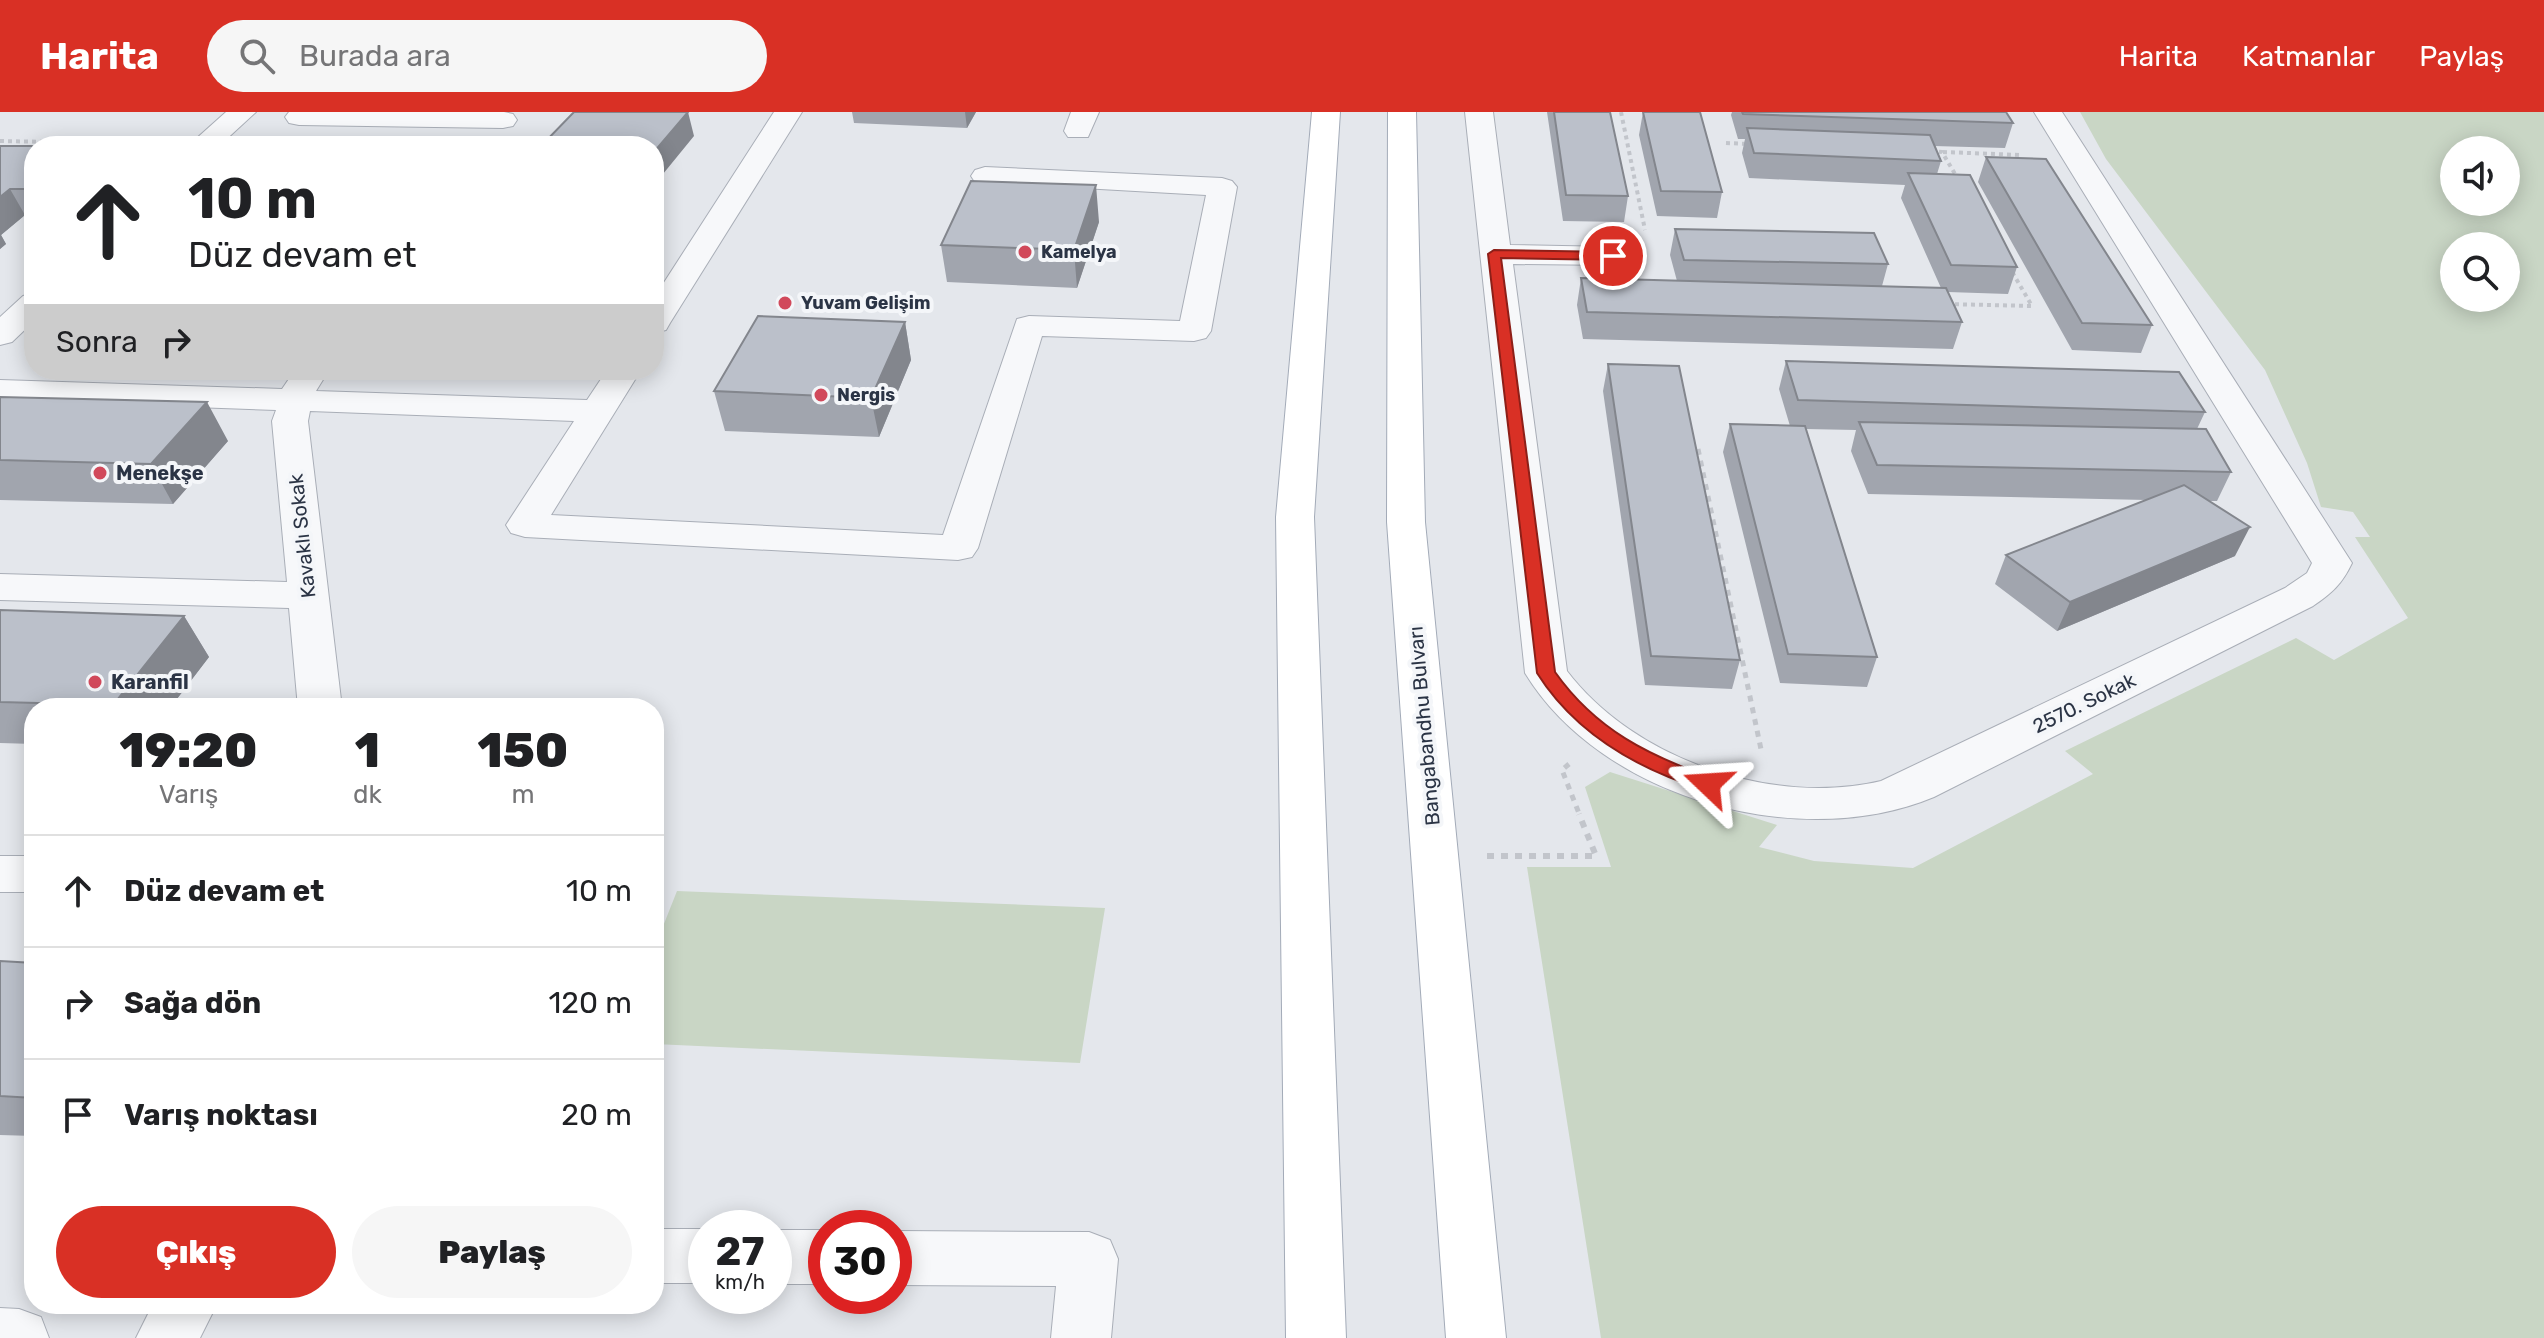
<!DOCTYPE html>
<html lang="tr">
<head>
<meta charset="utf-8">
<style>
	:root { --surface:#fff; --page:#f6f6f6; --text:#202124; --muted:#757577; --line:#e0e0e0; --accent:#d93025 }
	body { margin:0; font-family:Rubik,sans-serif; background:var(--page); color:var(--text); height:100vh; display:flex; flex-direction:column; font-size:30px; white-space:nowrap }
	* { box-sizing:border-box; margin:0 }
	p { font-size:26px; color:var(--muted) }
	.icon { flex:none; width:44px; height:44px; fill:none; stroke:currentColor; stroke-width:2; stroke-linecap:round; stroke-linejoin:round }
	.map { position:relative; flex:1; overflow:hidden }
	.panel { position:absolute; left:24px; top:586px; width:640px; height:616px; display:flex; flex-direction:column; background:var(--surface); border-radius:32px; box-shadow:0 4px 20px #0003 }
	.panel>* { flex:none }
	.banner { position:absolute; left:24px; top:24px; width:640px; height:244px; border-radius:32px; box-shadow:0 4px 20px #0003; background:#fff; color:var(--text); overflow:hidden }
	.tools { position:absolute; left:2440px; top:24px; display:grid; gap:16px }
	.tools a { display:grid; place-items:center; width:80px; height:80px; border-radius:50%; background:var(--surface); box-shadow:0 4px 20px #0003; font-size:40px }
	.speed { position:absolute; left:688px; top:1098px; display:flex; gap:16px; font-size:40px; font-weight:700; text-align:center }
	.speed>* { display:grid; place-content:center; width:104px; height:104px; border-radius:50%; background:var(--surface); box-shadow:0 4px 20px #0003; line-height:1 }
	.speed small { font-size:20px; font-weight:400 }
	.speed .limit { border:12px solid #d22; background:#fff; color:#111 }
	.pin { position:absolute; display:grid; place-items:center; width:68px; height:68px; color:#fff; margin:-34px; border:4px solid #fff; border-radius:50%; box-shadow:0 2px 8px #0007 }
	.me { position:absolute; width:88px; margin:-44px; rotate:290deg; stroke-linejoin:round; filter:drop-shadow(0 0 6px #0008) }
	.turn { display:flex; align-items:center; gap:28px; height:168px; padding:0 32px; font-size:36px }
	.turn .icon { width:104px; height:104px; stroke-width:2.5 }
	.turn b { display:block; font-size:56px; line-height:68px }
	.then { display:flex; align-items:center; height:76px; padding:0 32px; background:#0003; gap:16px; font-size:30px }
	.eta { display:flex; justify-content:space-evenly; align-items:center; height:136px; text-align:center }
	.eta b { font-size:48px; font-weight:800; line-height:56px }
	.primary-button { display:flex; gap:16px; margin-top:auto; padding:16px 32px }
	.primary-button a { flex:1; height:92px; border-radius:48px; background:var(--accent); color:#fff; font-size:32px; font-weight:800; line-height:92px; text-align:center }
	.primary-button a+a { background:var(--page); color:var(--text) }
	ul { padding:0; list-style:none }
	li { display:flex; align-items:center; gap:24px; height:112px; padding:0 32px; border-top:2px solid var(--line) }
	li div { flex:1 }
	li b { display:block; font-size:30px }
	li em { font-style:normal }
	header { display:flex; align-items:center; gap:48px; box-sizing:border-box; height:112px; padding:0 40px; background:var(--accent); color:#fff }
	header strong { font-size:38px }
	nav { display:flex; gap:44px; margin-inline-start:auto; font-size:28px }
	.search { width:560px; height:72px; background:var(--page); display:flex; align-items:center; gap:20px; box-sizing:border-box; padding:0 28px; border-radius:44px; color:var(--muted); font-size:30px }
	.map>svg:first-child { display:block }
	.green { fill:#c9d6c5; fill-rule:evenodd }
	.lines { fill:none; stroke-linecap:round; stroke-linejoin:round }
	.minor-casing { stroke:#a9aeb7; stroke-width:2 }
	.major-casing { stroke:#a3abb8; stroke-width:2 }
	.path-far2 { stroke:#c2c5cb; stroke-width:4; stroke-dasharray:4 4; stroke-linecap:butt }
	.path-far1 { stroke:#c2c5cb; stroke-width:5; stroke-dasharray:6 6; stroke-linecap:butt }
	.path { stroke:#c2c5cb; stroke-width:6; stroke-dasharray:7 7; stroke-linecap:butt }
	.minor { fill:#f7f8fa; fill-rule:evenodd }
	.major { fill:#fff; fill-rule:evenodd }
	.wall { fill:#a1a5ae }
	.shaded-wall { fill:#83868d }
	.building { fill:#bbc0ca; stroke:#83868d; stroke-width:2 }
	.route { fill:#d93025; stroke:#8d1f18; stroke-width:2 }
	.poi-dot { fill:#d1495b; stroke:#f4f6f9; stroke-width:3 }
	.labels { text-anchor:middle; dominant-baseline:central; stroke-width:8; stroke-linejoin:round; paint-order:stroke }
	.far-poi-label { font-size:18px; font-weight:bold; fill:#2b3445; stroke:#f4f6f9; text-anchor:start }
	.poi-label { font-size:20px; font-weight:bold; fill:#2b3445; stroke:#f4f6f9; text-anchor:start }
	.street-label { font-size:20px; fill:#2b3445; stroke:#f4f6f9 }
</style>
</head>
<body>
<header>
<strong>Harita</strong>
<div class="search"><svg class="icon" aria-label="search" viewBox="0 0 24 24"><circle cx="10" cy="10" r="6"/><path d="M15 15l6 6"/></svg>Burada ara</div>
<nav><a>Harita</a><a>Katmanlar</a><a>Paylaş</a></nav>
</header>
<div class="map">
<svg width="2544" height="1226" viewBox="0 0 2544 1226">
	<rect width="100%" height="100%" fill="#e4e7ec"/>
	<path class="green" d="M2080,0H2544V1226H1601L1527,755H1611L1585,675L1610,660L1777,713L1759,735L1814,749L1913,756L2093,662L2065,639L2296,526L2334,548L2408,506L2355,425H2370L2353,400L2321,395L2307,351L2265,258L2106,47ZM2454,38H2506V90H2454ZM2454,134H2506V186H2454Z
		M677,779L1105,796L1080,951L654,932V837Z"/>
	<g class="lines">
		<g class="minor-casing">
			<path id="minor" d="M226,0H256L219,34H188Z
				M289,0H504L513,2L517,8L513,14L503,16L299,13L289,11L285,5Z
				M774,0H802L670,211L666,218L654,221V186Z
				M1071,0H1099L1088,25H1068L1064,19Z
				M1465,0H1493L1510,133L1613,135L1624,137L1629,144L1624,151L1613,153L1513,152L1567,559C1634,647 1772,695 1881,669L2285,476L2307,461L2312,451L2034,0H2062L2352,451C2342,472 2332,481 2313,494L1934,685C1800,741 1602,687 1525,561Z
				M985,55L1222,66L1232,69L1237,75L1211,219L1206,226L1194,229L1042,224L978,436L972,445L958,448L525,425L511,421L506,413L574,309L310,299L308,309L342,596H298L289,496L0,488V462L287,470L272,309L276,298L0,288V268L282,277L295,258H329L316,279L587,288L607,258H641L551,403L943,423L1017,207L1029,204L1180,209L1206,83L975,70L971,64L975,58Z
				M34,181V209L12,230L0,233V205L23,184Z
				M0,744H34V780H0Z
				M654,1117H706V1171H654Z
				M774,1118H826V1172H774Z
				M894,1119L1089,1120L1110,1128L1118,1147L1111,1226H1051L1056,1174L894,1173Z
				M153,1192H217L200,1226H136Z
				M0,1196L19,1197L41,1205L49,1226H0Z"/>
		</g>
		<g class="major-casing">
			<path id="major" d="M1312,0H1340L1314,405L1346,1226H1286L1276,405Z
				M1388,0H1416L1425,410L1506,1226H1446L1387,410Z"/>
		</g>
		<path class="path-far2" d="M1621,0L1645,118
			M0,29L159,32
			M1726,31L1749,32
			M1931,39L1942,40L1958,67
			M1943,40L2020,43
			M1947,192L2032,194L2011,158"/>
		<path class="path-far1" d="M1698,337L1762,642
			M1569,652L1562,658L1580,704"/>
		<path class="path" d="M1487,744H1596L1579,702"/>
		<use href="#minor" class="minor"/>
		<use href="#major" class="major"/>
	</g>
	<path class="wall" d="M852,0H976L967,16L854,11Z
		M1547,0H1610L1628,84L1624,110L1563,109Z
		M1643,0H1700L1722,80L1717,106L1657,104L1639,23Z
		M1732,0H2006L2013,11L2005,36L1934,34L1941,49L1937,62L2017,155L2008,182L1948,180L1962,210L1953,237L1583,227L1577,193L1581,166L1677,169L1670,143L1675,117L1888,152L1882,174L1941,176L1901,86L1905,73L1749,66L1742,41L1745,27H1738L1731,3Z
		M0,34H34V103H25L1,123L6,132L0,137Z
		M1986,45L2152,213L2141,241L2072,238L1978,70Z
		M1099,110L1077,176L947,170L941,133Z
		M905,210L911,248L879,325L725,319L714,279Z
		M1786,249L2205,300L2197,317L2231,360L2217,389H2208L2235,444L2057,519L1995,472L2006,443L2147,388L1868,382L1851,339L1856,318L1806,317L1877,545L1867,575L1780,571L1723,340L1730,312L1790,314L1779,277Z
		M1608,252L1740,548L1732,577L1645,573L1603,279Z
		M0,285L228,329L173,392L0,388Z
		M0,498L184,504L209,545L170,596H34V632L0,631Z
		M0,849L34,851V1024L0,1023Z"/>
	<path class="shaded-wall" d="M688,0L694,24L654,73V40Z
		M965,0H976L967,16Z
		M1096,73L1099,110L1077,176L1074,138Z
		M10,77L25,103L1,123L6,132L0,137V85Z
		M905,210L911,248L879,325L871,286Z
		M207,290L228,329L173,392L151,352Z
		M2250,415L2235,444L2057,519L2070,490Z
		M184,504L209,545L170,596H115L113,593Z"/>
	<path class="building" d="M574,0H688L654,40V34H541Z
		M1554,0H1610L1628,84L1566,83Z
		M1643,0H1700L1722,80L1661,79Z
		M1742,0H2006L2013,11L1743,2Z
		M1747,16L1930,23L1941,49L1754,41Z
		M0,34H55H34V51L30,55H34V75L32,77H10L0,85Z
		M1986,45L2046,47L2152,213L2082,211Z
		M1908,61L1970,63L2017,155L1951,153Z
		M971,69L1096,73L1074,138L941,133Z
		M1675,117L1874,121L1888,152L1684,148Z
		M1581,166L1946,176L1962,210L1587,200Z
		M758,204L905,210L871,286L714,279Z
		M1786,249L2179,260L2205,300L1798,288Z
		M1608,252L1679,254L1740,548L1651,544Z
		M0,285L207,290L151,352L0,348Z
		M1859,310L2206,317L2231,360L1877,353Z
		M1730,312L1805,314L1877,545L1788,542Z
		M2184,373L2250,415L2070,490L2006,443Z
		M0,498L184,504L113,593L0,590Z
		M0,849L34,851V986L0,984Z"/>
	<path class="route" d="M1494,138L1613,140L1619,144L1613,148L1501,146L1555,560C1596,618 1649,644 1715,667V677L1708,679C1639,658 1576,623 1537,561L1488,142Z"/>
	<g class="poi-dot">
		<circle cx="1025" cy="140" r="8"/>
		<circle cx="785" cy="191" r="8"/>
		<circle cx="821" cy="283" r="8"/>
		<circle cx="100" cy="361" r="8"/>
		<circle cx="95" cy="570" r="8"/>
	</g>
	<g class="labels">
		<g class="far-poi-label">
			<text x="1041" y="140">Kamelya</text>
			<text x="801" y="191">Yuvam Gelişim</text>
			<text x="837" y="283">Nergis</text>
		</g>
		<g class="poi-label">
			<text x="116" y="361">Menekşe</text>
			<text x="111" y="570">Karanfil</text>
		</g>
		<g class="street-label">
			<text transform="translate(302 424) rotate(-96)">Kavaklı Sokak</text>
			<text transform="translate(2084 591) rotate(-26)">2570. Sokak</text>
			<text transform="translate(1424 614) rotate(-95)">Bangabandhu Bulvarı</text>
		</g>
	</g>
</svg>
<div class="tools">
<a><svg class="icon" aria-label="sound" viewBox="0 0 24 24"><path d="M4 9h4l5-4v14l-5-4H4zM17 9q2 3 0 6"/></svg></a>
<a><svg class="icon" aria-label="search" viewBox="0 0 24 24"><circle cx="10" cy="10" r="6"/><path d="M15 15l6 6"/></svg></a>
</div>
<div class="speed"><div>27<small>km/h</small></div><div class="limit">30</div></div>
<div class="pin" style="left:1613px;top:144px;background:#d93025"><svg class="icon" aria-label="arrive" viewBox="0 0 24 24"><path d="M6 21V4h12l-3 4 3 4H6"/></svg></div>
<svg class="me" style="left:1708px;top:672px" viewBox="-20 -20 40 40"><path d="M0-17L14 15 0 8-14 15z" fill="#d93025" stroke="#fff" stroke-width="4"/></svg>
<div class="banner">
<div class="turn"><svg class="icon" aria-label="ahead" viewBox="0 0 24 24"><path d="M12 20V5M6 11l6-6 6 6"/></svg><div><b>10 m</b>Düz devam et</div></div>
<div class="then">Sonra<svg class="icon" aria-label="right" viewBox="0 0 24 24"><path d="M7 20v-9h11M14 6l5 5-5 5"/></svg></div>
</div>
<section class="panel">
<div class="eta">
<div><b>19:20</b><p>Varış</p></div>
<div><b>1</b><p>dk</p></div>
<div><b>150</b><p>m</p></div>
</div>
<ul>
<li><svg class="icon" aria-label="ahead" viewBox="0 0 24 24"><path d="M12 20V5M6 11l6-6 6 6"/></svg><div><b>Düz devam et</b></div><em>10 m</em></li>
<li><svg class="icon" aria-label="right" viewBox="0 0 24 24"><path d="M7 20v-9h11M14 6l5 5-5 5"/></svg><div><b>Sağa dön</b></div><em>120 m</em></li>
<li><svg class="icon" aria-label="arrive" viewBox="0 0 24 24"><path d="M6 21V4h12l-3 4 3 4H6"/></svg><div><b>Varış noktası</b></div><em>20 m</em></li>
</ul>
<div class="primary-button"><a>Çıkış</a><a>Paylaş</a></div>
</section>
</div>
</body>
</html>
